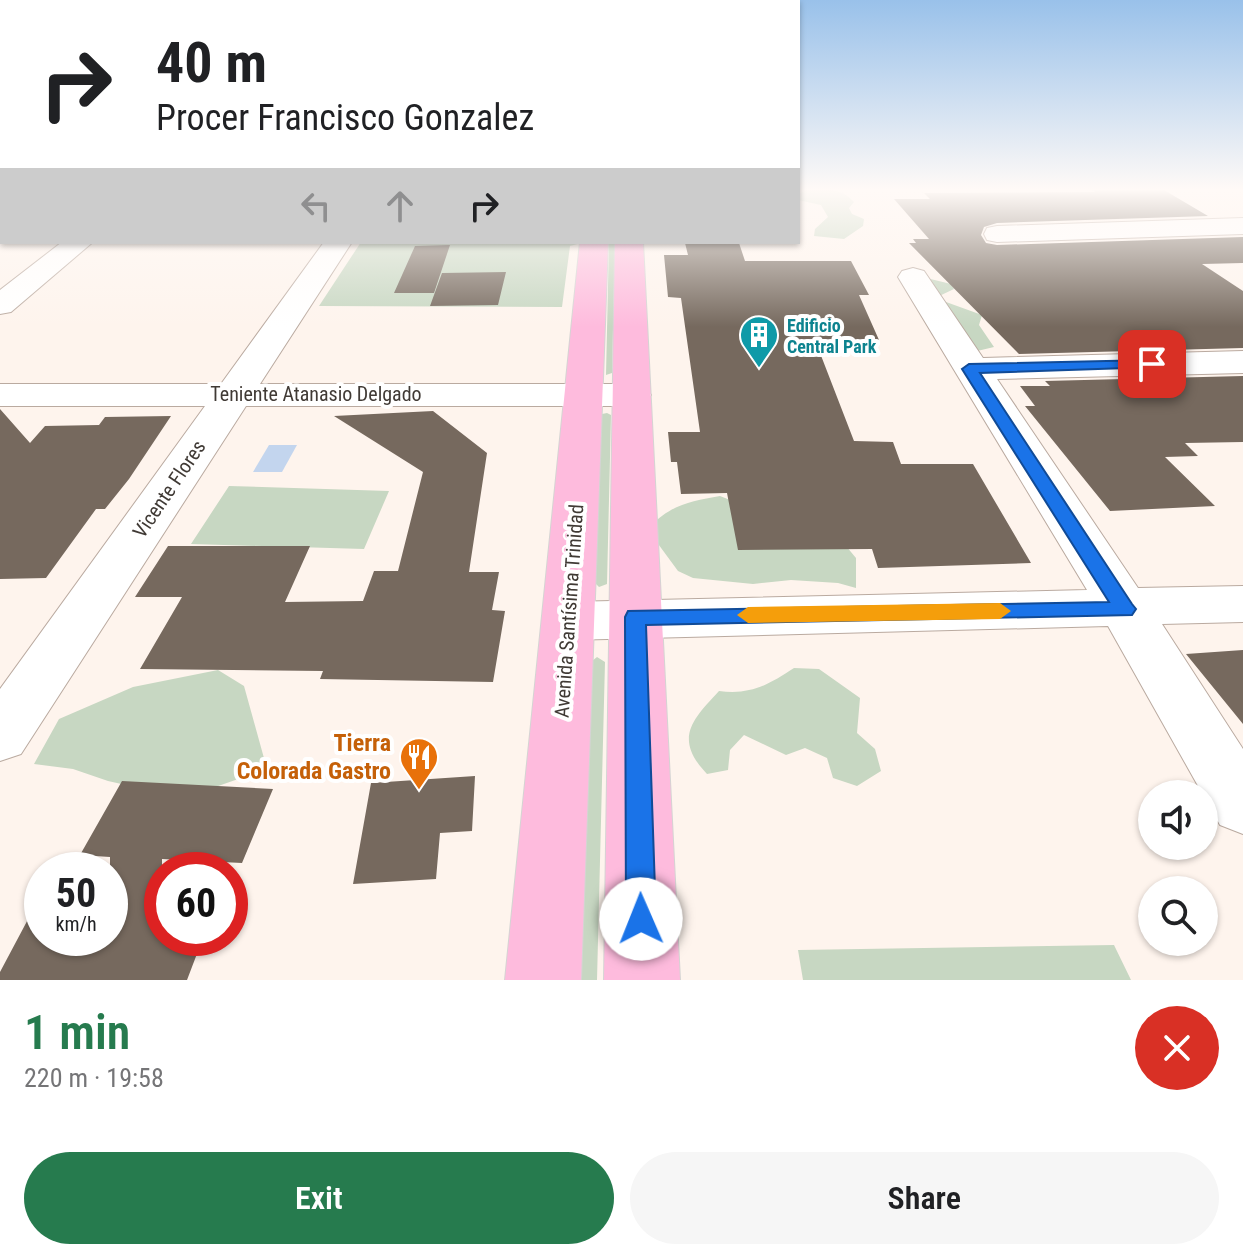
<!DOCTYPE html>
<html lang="en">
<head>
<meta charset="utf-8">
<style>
	:root { --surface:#fff; --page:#f6f6f6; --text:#202124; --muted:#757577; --accent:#267b4e }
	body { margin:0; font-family:"Roboto Condensed",sans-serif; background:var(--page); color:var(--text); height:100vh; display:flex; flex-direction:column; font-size:30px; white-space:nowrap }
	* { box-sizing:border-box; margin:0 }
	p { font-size:26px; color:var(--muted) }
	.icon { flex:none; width:44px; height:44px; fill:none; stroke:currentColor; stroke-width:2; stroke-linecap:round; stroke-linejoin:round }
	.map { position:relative; height:980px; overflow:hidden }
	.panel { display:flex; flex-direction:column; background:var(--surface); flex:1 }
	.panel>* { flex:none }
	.guide { position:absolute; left:0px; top:0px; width:800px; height:244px; box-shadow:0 2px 6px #0004; background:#fff; color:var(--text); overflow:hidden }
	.fabs { position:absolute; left:1138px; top:780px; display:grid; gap:16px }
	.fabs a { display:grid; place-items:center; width:80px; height:80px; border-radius:50%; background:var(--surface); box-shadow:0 2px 6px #0004; font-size:40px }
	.speed { position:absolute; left:24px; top:852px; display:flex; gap:16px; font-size:40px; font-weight:700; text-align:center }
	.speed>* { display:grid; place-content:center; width:104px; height:104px; border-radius:50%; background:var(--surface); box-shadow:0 2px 6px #0004; line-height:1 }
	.speed small { font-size:20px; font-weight:400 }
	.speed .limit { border:12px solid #d22; background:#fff; color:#111 }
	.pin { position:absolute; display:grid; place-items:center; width:68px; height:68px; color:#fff; margin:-34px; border-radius:16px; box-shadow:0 4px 12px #0006 }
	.me { position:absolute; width:88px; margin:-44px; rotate:359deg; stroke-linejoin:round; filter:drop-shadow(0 0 6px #0008) }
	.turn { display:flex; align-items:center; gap:28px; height:168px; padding:0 24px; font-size:36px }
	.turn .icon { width:104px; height:104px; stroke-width:2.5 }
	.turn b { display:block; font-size:56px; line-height:68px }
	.lanes { display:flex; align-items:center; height:76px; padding:0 24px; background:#0003; justify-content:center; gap:40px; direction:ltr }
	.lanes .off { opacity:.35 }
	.round { display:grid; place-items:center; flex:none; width:84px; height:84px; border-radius:42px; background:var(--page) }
	.summary { display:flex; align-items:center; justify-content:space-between; height:136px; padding:0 24px }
	h1 { font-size:48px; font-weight:600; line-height:60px; color:var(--accent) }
	.primary-button { display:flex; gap:16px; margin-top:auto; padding:16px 24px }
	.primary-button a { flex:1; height:92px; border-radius:48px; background:var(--accent); color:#fff; font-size:32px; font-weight:600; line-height:92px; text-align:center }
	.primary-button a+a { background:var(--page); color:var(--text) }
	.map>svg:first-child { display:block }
	.green { fill:#c7d7c2 }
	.water { fill:#c3d5ee }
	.building { fill:#76695e }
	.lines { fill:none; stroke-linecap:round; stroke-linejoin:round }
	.minor-casing { stroke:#baaaa0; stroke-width:2 }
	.major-casing { stroke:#d5d4d3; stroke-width:2 }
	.minor { fill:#fff; fill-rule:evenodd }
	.major { fill:#febbdd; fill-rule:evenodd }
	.route { fill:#1a73e8; stroke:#114b97; stroke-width:2 }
	.slow { fill:#f59e0b }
	.labels { text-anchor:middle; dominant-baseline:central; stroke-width:8; stroke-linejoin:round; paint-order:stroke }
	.far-culture-label { font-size:18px; font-weight:bold; fill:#0d838f; stroke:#fff; text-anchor:start }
	.street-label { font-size:20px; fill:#403a35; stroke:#fff }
	.near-food-label { font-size:24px; font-weight:bold; fill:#c56008; stroke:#fff; text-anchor:end }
</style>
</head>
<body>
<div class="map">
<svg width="1243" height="980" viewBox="0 0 1243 980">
	<rect width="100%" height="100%" fill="#fef4ed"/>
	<path class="green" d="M807,190C825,190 841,187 854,202L849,208L852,214L864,219L863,226L844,239L814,236L815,229L828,217L821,205L798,200V194Z
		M361,242H585L570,246L562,307L319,306Z
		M609,242H615L612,373L606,375Z
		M910,274L951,284L954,289L935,298L982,315L979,325L994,347L973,352Z
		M607,413L611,415L607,584L599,587L595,583L602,414Z
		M229,486L389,491L364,549L191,544Z
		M720,496L846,546L856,558V588L838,583L791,580L753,584L693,578L678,571L653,537L651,526C670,505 692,501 720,496Z
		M597,657L605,662L597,980H579L592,661Z
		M794,668L819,669L860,698L857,733L875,749L881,771L857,786L833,778L827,758L805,748L786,755L744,735L730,750L728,770L707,774C674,739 691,721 719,691C751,695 768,685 794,668Z
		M218,670L244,686L267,769L184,798L108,781L73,769L34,764L59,719L133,687Z
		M1114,945L1131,980H803L798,950Z"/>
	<path class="water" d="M269,445H297L282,472H253Z"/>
	<path class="building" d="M1092,190H1164L1208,216L997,223L984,227L981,235L986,243L997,245L1243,237V263L1202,264L1243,291V348L1019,354L909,243H916L913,239H929L894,199H930L924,193L1095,192Z
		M685,243H739L745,261H851L869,295H859L879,340H815L854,441L893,442L901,464H973L1031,563L878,568L872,549L738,550L727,493L681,494L677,462H671L668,432H700L681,298L668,297L664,255H688Z
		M450,245L434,293H394L415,246Z
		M506,272L498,305L430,306L442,273Z
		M1243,376V442L1185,443L1198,456L1165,457L1215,506L1110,511L1025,406H1035L1020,386H1050L1045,381Z
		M0,409L30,443L45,426L99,425L105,417L171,416L129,479L105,509H96L46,578L0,579Z
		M433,411L487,453L469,572H499L492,610L505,611L493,682L320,679L323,671L140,669L182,597H135L168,546H310L285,602L363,601L374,571H398L423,472L334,416Z
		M1243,650V724L1186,654Z
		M475,776L472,831L440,833L436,879L353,884L371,783Z
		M122,781L273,789L242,863L162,859V938H203L187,980H0V972L42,893V938H110V857L80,855Z"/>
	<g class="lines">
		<g class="minor-casing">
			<path id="minor" d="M1243,218V234L997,242L987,240L984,234L987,228L997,226Z
				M62,242H93L11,312L0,314V290Z
				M324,242H352L260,384H632L645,387L651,395L645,403L632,406H246L21,754L0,761V689L205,406H0V384H221Z
				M913,268L924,271L983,358L1243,351V373L997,379L1138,588L1243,586V622L1162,624L1243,749V834L1220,825L1108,626L568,640L549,634L542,621L549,608L568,602L1087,590L898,277L902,271Z"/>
		</g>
		<g class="major-casing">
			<path id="major" d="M580,242H608L581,980H505Z
				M615,242H643L680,980H604Z"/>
		</g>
		<use href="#minor" class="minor"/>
		<use href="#major" class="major"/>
	</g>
	<linearGradient id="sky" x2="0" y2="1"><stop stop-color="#99c1ea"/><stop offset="0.58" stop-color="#fffaf7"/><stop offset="1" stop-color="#fffaf7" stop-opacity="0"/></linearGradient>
	<rect width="1243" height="327" fill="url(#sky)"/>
	<path class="route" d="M1152,360L1157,361V367L980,373L1132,604L1136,609L1132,615L646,625L656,919L651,930L641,934L630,930L626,919L625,617L628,611L1109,602L962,369L969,364Z"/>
	<path class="slow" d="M1000,603L1011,611L1000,619L748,623L737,615L748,607Z"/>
	<defs>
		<g id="building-pin" transform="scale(2)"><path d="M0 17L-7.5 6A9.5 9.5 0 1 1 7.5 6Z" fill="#0f9aa8" stroke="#fff"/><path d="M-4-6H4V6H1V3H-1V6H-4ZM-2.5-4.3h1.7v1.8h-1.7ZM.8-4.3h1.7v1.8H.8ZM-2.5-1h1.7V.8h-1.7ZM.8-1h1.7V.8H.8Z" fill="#fff"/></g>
		<g id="restaurant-pin" transform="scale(2)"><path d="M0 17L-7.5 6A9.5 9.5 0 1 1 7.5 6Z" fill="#e8710a" stroke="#fff"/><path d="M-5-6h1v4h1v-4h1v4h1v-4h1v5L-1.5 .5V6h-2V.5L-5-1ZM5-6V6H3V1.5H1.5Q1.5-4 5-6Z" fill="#fff"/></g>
	</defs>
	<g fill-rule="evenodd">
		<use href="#building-pin" x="759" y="335"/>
		<use href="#restaurant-pin" x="419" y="757"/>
	</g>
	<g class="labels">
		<g class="far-culture-label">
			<text x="787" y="325">Edificio<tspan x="787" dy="21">Central Park</tspan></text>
		</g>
		<g class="street-label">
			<text x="316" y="394">Teniente Atanasio Delgado</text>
			<text transform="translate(169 489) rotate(-56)">Vicente Flores</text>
			<text transform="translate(569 611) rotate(-86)">Avenida Santísima Trinidad</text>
		</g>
		<g class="near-food-label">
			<text x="391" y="743">Tierra<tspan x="391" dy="28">Colorada Gastro</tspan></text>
		</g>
	</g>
</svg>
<div class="fabs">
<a><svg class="icon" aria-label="sound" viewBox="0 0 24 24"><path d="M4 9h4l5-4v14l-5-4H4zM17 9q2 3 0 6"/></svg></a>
<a><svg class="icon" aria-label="search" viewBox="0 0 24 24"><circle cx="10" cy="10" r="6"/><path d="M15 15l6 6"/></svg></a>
</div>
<div class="speed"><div>50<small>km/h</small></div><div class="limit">60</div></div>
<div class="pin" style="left:1152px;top:364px;background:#d93025"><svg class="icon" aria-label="arrive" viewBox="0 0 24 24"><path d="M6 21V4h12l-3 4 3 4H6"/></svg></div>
<svg class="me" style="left:641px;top:919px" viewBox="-20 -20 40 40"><circle r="19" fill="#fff"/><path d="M0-13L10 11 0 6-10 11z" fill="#1a73e8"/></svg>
<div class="guide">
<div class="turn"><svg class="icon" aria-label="right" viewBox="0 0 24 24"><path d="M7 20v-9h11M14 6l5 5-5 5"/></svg><div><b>40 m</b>Procer Francisco Gonzalez</div></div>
<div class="lanes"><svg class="icon off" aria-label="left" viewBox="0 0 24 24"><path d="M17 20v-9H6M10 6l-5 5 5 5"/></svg><svg class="icon off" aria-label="ahead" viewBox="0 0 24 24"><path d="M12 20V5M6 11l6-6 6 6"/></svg><svg class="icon" aria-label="right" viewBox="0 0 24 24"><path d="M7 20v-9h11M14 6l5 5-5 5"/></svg></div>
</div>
</div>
<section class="panel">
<div class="summary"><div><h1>1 min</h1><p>220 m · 19:58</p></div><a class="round" style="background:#d93025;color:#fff"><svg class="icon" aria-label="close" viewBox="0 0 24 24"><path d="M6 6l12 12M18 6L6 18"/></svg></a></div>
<div class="primary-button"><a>Exit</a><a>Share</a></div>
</section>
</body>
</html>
